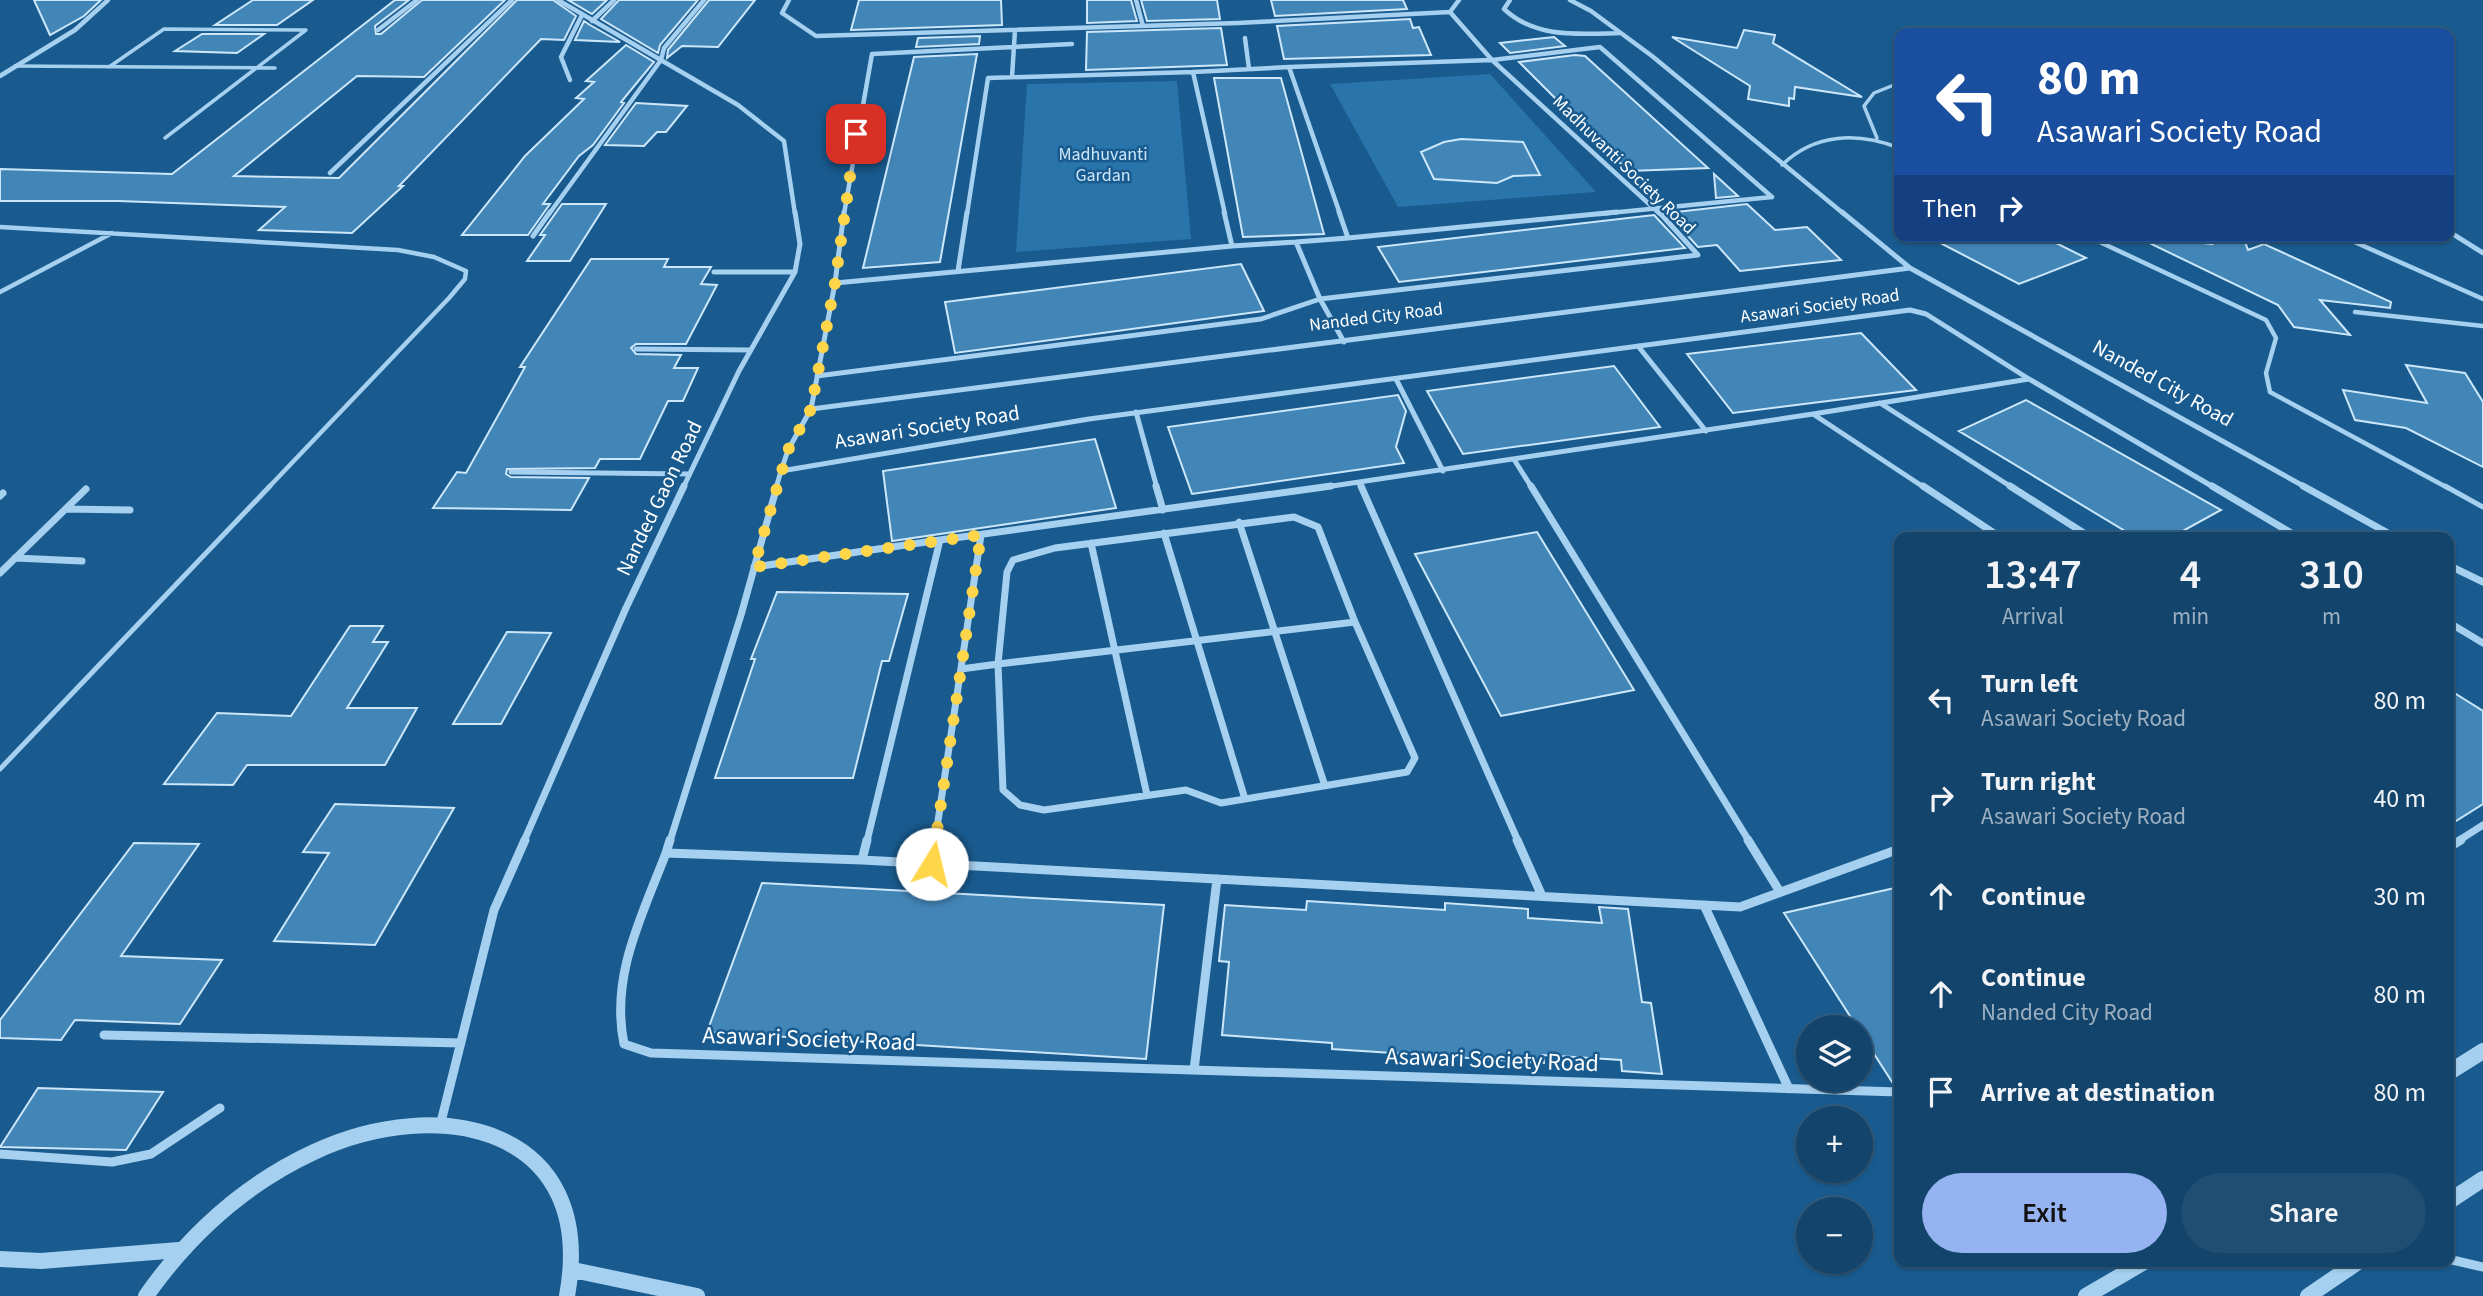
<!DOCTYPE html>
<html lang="en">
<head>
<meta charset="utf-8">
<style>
	:root { --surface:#13446b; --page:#204e73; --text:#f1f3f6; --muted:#9db0c1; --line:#325c7e; --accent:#95b2f1 }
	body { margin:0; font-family:"Source Sans 3",sans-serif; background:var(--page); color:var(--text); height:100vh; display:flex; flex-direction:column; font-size:26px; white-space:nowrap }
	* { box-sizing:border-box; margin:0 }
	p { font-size:23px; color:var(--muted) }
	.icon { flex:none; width:38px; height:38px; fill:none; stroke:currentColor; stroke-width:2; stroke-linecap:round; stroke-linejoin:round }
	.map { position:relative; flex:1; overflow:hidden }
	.side { position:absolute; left:1894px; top:532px; width:560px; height:735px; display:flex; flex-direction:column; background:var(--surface); border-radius:14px; box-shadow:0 2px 5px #0004,0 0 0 2px var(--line) }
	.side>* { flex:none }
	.hud { position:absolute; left:1894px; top:28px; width:560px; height:214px; border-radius:14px; box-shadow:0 2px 5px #0004,0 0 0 2px var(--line); background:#1a4fa0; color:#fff; overflow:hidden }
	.fabs { position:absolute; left:1796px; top:1015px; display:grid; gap:14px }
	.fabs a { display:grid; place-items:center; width:77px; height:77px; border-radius:50%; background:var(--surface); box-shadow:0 2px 5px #0004,0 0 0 2px var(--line); font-size:35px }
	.pin { position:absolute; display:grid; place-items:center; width:60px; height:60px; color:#fff; margin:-30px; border-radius:14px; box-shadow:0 4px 10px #0006 }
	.me { position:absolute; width:77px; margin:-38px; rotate:9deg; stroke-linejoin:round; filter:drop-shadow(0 0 5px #0008) }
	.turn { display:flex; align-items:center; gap:24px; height:147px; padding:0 28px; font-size:32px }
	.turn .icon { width:91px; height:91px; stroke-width:2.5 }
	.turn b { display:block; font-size:49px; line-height:60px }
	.then { display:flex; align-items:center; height:66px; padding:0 28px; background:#0003; gap:14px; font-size:26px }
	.eta { display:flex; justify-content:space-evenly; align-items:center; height:119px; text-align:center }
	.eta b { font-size:42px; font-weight:600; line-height:49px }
	.button { display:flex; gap:14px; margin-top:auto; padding:14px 28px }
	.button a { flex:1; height:80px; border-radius:42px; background:var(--accent); color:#111; font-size:28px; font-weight:600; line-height:80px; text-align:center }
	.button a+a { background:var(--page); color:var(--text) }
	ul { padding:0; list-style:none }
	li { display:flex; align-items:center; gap:21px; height:98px; padding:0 28px }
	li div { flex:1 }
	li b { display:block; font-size:26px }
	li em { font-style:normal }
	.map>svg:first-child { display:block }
	.green { fill:#2974ab }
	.building { fill:#4285b7; stroke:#cde7fa; stroke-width:2 }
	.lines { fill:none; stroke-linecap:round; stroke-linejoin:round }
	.service-far2 { stroke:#a6d0ef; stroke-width:3.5 }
	.service-far1 { stroke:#a6d0ef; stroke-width:4.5 }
	.service { stroke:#a6d0ef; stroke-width:5 }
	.minor-far3 { stroke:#a6d0ef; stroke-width:4.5 }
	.minor-far2 { stroke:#a6d0ef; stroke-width:5 }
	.minor-far1 { stroke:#a6d0ef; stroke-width:7 }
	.minor { stroke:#a6d0ef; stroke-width:9 }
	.tertiary { stroke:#a6d0ef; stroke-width:16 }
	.route { stroke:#ffd54a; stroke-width:12; stroke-dasharray:0 21.6 }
	.labels { text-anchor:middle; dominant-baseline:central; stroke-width:5; stroke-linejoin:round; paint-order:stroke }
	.far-park-label { font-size:18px; fill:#cde7fa; stroke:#195b8f }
	.far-street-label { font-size:18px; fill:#fff; stroke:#195b8f }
	.street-label { font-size:21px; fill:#fff; stroke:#195b8f }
	.near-street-label { font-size:24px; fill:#fff; stroke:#195b8f }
</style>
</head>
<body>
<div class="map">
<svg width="2483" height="1296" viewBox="0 0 2483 1296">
	<rect width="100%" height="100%" fill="#195b8f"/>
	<path class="green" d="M1490,74L1596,192L1398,207L1330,84Z
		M1177,81L1191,239L1016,252L1027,84Z"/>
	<path class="building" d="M34,0H101L84,16L50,35Z
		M253,0H313L277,25H215Z
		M395,0H409L375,26L376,34H381L422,0H505L424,77L357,76L234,176L339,178L517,0H553L576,16L564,40L541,39L399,186H403L352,233L259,230L285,207L118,201H0V169L172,174Z
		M568,0H607L592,14Z
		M619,0H698L660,45L658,53L601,19Z
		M709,0H755L718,47L682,46L667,58L668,50Z
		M859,0H1001L1002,25L851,30Z
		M1087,0H1131L1137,21L1087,23Z
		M1141,0H1217L1220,19L1147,21Z
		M1271,0H1403L1407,9L1275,16Z
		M1410,19L1413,28L1419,27L1431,55L1284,59L1277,26Z
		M584,21L590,25L620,42L575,40Z
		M1221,28L1227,65L1086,70L1087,32Z
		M1744,30L1775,35L1773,43L1862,97L1795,87L1794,99L1789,98V106L1748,99L1750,86L1672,37L1737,48Z
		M202,34H264L237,53L175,51Z
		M980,36L979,44L916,47L918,38Z
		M1554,37L1565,46L1510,53L1500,43Z
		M626,45L654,62L621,102L624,103L593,145L579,156L543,204H550L528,235H462L525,156L584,99L576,98L594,82L586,81Z
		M977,54L940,262L863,268L914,57Z
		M1575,55L1585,56L1708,168L1628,171L1519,62Z
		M1214,78H1281L1324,234L1243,237Z
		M636,103L687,106L666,132H657L644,146L605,145Z
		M1461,139L1523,142L1540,175L1513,176L1497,183L1434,179L1421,152L1444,142Z
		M1714,174L1738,196L1716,198Z
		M562,204H606L570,261H527L545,235H540Z
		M1747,204L1775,230L1807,227L1841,260L1740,271L1717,245L1698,247L1667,213Z
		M1654,215L1685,248L1399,282L1378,247Z
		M1927,236H2042L2086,258L2019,284Z
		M2144,236L2212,244L2209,236H2243L2248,250L2264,244L2391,302L2390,308L2320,300L2350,335L2294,327L2278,305L2143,240Z
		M591,259H668L664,267H711L701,284L717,285L686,344H636L631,348L636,354L681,355L674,368H698L683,401H668L640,459H600L595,468L507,469L506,474L511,477L589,478L571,510L433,508L457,472L466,473L525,367H520Z
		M1241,264L1264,311L955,353L945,302Z
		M1861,333L1916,390L1733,413L1687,354Z
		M2406,365L2465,373L2483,402V467L2406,428L2355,420L2343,390L2427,403Z
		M1614,366L1660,427L1463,454L1427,391Z
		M1398,395L1406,411L1396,447L1404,463L1192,494L1168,427Z
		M2026,400L2221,510L2172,537H2135L1959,431Z
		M1095,439L1116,508L892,541L883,471Z
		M1537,532L1634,690L1501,716L1415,554Z
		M777,592L908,594L889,661H882L853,778H715L755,659H751Z
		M350,626H383L373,642H388L347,708H417L385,765H247L233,785L164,784L217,713L291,716Z
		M507,632L551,633L501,724H453Z
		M2448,689L2483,711V804L2448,826Z
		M335,804L454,808L375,945L274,941L329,853L303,852Z
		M134,843L199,844L121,956L222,960L180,1024L75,1020L61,1040L0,1038V1020Z
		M762,883L1164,905L1146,1059L707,1032Z
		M1899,887V1085H1894L1860,1032V1027H1857L1784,913Z
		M1307,901L1445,910V903L1528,909V918L1602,923L1599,907L1628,909L1642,1002L1651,1003L1662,1074L1622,1071L1621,1060L1543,1055L1544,1063L1332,1049V1043L1222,1035L1229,962L1219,961L1225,905L1306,910Z
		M38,1088L163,1092L126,1150L0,1147Z"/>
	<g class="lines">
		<path class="service-far2" d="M15,66L275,68
			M109,67L164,29L306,30L165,138
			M1877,138L1864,106L1874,93L1899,83
			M1782,165C1815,133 1858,132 1899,148"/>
		<path class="service-far1" d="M0,227L398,250L434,257L466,271L465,279L449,298L268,488
			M2087,236L2266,320L2276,338L2266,373L2270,392L2448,488
			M2341,236L2483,299
			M0,292L112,233
			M2355,312L2483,326"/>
		<path class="service" d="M2445,486L2483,507
			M0,769L270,486"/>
		<path class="minor-far3" d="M558,0L738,105L784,141L795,214
			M789,0L782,13L816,36L1238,23L1450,12
			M1136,0L1143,26
			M1459,0L1450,12L1492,60L1600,47L1772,197
			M1510,0L1504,9C1536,39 1579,34 1620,33
			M1570,0L1591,11L1652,56L1844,214
			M592,21L614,0
			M378,30L417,0
			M1245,38L1249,69
			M1289,67L1492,60L1660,214
			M0,76L75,30L108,0
			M1012,77L1015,30
			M570,80L561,57L582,15
			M330,173L512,0
			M549,214L661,60L664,48L704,0
			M844,214L872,54L1072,44
			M967,214L988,78L1193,72
			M1225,214L1193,72L1289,67L1340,214
			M1599,214L1772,197"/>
		<path class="minor-far2" d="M1224,212L1232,246L1296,242
			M1842,212L1910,268L2307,488
			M2448,231L2483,253
			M533,236L550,212
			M1348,238L1617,212
			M1296,242L1320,299L1344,342
			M1296,242L1348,238L1339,212
			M958,271L967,212
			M714,272H795
			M835,283L1232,246
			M1638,346L1706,431
			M636,349L751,350
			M817,376L1261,319L1320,299L1698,255L1659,212
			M1396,379L1443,471
			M1880,403L2013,488
			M811,409L1910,268
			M1136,412L1157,488
			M1813,414L2029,379L2215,488
			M1515,461L1532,488
			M781,471L788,450L811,409L835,283L844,212
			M511,472L690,474
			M1359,482L1362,488
			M683,488L739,371L795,272L800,244L795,212
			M776,488L781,471L1089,419L1910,310L1926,314L2029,379
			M1319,488L1813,414L1925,488"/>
		<path class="minor-far1" d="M1156,486L1163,510
			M1361,486L1518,841
			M1531,486L1749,841
			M1923,486L2000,537
			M2010,486L2090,537
			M2212,486L2298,537
			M2303,486L2395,537
			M0,496L3,493
			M66,509L130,510
			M1239,522L1325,786
			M1164,533L1245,799
			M1091,543L1147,795
			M15,558L82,561
			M2448,565L2483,582
			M754,567L940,540
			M0,573L86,489
			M2448,622L2483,643
			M998,664L1003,790L1020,805L1044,810L1186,790L1221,803L1407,772L1415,758L1355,622
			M998,664L1007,572L1013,560L1055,548L1294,517L1318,527L1355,622
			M998,664L1355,622
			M961,669L998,664
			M524,841L626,608L684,486
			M670,841L741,615L777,486
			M867,841L940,540L1331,486
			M935,841L981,535
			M2458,841L2483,825"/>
		<path class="minor" d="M867,840L862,860L1740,907L1899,849
			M1517,840L1542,896
			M1748,840L1780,892
			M2448,848L2461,840
			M666,853L670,840
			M862,860L666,853C642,916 610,976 624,1044L651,1053L1899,1092
			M932,864L936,840
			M1704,905L1789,1089
			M104,1035L461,1043
			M1194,1070L1217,879
			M441,1122L494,910L525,840
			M0,1154L112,1162L151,1154L220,1108
			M2448,1259L2483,1267"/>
		<path class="tertiary" d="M2448,1073L2483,1051
			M2448,1202L2483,1179
			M0,1259L41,1261L179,1250
			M573,1270L697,1296
			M146,1296C189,1235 245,1184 314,1152C438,1094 598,1126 567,1296
			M2086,1296L2144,1262
			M2308,1296L2358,1262"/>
	</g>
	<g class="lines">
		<path class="route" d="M856,134L835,283L811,409L788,450L754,567L981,535L932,864"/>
	</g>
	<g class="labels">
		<g class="far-park-label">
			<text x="1103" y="154">Madhuvanti<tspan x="1103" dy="21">Gardan</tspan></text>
		</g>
		<g class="far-street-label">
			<text transform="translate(1624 165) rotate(44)">Madhuvanti Society Road</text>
			<text transform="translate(1820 306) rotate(-8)">Asawari Society Road</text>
			<text transform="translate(1376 317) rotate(-7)">Nanded City Road</text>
		</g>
		<g class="street-label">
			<text transform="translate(2163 383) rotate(29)">Nanded City Road</text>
			<text transform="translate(927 427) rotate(-9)">Asawari Society Road</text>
			<text transform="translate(659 498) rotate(-64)">Nanded Gaon Road</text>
		</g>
		<g class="near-street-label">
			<text transform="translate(809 1039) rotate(2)">Asawari Society Road</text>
			<text transform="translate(1492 1060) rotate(2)">Asawari Society Road</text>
		</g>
	</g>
</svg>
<div class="fabs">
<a><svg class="icon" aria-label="layers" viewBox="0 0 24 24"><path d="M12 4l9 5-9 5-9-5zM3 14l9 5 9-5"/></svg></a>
<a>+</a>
<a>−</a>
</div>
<div class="pin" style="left:856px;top:134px;background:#d93025"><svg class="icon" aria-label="arrive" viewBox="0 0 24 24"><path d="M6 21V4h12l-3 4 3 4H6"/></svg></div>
<svg class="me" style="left:932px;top:864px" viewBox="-20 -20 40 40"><circle r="19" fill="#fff"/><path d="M0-13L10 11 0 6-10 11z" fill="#ffd54a"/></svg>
<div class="hud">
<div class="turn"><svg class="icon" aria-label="left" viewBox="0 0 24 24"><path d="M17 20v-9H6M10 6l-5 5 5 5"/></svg><div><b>80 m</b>Asawari Society Road</div></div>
<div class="then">Then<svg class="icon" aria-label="right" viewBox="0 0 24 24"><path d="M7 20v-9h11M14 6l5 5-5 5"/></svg></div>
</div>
<section class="side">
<div class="eta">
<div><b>13:47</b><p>Arrival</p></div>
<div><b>4</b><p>min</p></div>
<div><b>310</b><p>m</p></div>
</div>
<ul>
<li><svg class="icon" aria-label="left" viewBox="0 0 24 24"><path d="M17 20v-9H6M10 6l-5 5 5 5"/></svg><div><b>Turn left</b><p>Asawari Society Road</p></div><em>80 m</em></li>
<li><svg class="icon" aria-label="right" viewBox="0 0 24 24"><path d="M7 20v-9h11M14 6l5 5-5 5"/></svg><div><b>Turn right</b><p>Asawari Society Road</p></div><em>40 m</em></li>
<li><svg class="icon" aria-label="ahead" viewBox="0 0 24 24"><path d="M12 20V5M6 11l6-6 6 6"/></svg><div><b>Continue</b></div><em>30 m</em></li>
<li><svg class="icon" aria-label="ahead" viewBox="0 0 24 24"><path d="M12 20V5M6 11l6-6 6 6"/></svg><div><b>Continue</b><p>Nanded City Road</p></div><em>80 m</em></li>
<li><svg class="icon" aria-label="arrive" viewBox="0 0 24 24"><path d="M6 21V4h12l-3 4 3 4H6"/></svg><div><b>Arrive at destination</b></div><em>80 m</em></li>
</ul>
<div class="button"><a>Exit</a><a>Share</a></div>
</section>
</div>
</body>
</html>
